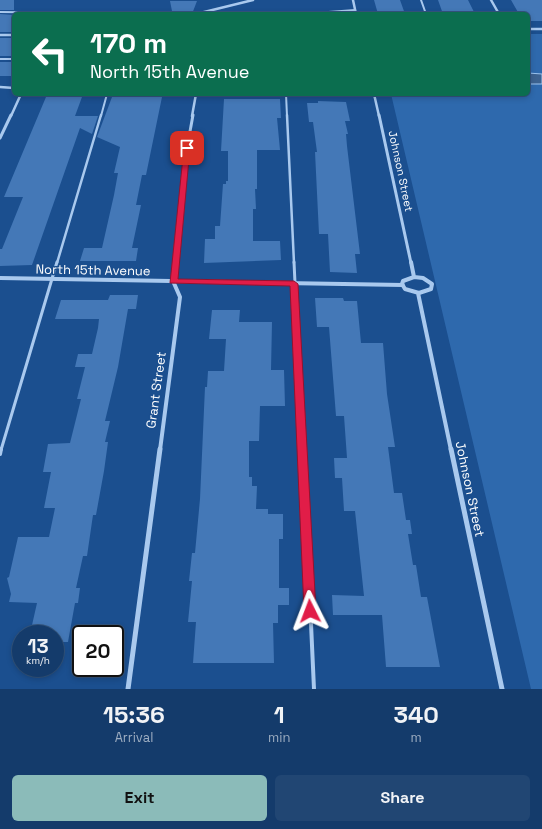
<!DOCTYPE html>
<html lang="en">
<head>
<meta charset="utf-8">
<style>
	:root { --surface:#143b6b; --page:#214673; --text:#f1f3f6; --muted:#9dadc1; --line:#33557e; --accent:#8bbbb9 }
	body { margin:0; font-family:"Space Grotesk",sans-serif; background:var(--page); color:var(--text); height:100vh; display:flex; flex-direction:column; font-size:15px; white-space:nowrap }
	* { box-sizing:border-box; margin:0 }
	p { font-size:13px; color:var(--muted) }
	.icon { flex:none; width:22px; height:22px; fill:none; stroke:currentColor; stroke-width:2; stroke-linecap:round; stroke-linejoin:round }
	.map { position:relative; height:689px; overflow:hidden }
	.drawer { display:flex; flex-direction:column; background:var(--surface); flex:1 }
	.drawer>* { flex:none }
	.banner { position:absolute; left:12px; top:12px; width:518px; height:84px; border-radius:6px; box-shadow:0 2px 6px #0003,0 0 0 1px var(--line); background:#0b6e4f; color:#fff; overflow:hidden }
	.speed { position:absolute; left:12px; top:625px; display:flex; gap:8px; font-size:20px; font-weight:700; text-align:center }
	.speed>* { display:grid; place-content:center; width:52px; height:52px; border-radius:50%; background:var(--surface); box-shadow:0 2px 6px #0003,0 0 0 1px var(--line); line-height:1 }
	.speed small { font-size:10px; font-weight:400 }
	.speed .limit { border:2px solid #111; border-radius:6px; background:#fff; color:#111 }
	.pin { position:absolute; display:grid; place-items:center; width:34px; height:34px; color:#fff; margin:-17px; border-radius:8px; box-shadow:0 2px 6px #0006 }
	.me { position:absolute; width:44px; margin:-22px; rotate:357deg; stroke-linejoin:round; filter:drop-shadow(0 0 3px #0008) }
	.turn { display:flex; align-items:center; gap:14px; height:84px; padding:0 12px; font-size:18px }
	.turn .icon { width:52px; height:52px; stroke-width:2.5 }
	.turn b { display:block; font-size:28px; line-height:34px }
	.eta { display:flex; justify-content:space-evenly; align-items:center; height:68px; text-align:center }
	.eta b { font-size:24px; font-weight:700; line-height:28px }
	.action { display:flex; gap:8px; margin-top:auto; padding:8px 12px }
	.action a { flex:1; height:46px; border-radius:6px; background:var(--accent); color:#111; font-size:16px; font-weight:700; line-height:46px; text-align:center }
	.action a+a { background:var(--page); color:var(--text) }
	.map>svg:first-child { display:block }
	.green { fill:#2e69ad }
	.water { fill:#3c6290; stroke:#9cc4f0 }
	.building { fill:#4478b7 }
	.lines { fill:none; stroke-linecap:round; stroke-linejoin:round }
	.lane-far3 { stroke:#a9c9ee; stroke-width:2 }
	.lane-far2 { stroke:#a9c9ee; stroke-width:2.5 }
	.lane-far1 { stroke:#a9c9ee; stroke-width:3 }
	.lane { stroke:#a9c9ee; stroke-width:4 }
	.street-far3 { stroke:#a9c9ee; stroke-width:2.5 }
	.street-far2 { stroke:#a9c9ee; stroke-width:3 }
	.street-far1 { stroke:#a9c9ee; stroke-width:4 }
	.street { stroke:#a9c9ee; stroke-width:5 }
	.route { fill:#e11d48; stroke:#92132f }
	.labels { text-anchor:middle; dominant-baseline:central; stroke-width:3; stroke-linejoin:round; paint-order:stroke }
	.far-street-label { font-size:11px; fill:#fff; stroke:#1b4f8f }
	.street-label { font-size:13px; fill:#fff; stroke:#1b4f8f }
</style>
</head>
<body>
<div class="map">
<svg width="542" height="689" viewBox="0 0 542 689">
	<rect width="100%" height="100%" fill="#1b4f8f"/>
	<path class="green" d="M528,34H542V689H531L391,94H528Z"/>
	<path class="water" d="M528,73L542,74V84H528Z"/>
	<path class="building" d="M0,0H14V10H0Z
		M374,0H400L405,14H378Z
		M438,0H468L475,14H443Z
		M511,0H542V21H528V14H519Z
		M170,1H197L192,14H178L177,12L172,11Z
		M0,14L14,15V32H0Z
		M0,38H14V56H0Z
		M0,62H14V76H0Z
		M46,97H82L75,116H98L92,134L80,128L32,265L0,266V249H2L23,197H4Z
		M112,97H162L146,175H142L136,205H141L132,248H138L136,261H80L84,248H102L114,195L118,173H114L120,147L97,137Z
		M224,99H280L281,118H277L280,150H257V189H255L256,209H253V241H280L281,260L204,263L205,239H215V226H220L223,184H226V181H228V151H221Z
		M318,101L346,102L350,121H345L348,134H346L347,146L360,254H355L357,273L330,272L328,234H319L315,152H317L313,122H309L307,103H318Z
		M110,295H138L136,309H128L118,367L105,421H110L105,442H108L104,471L96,515H93L87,556H83L76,588H80L78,603H75L68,642H55V634H30L37,603L9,602L11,594L7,578L9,577L18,537H49L55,508H44L51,472H43L48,444L70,443L81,399H77L85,367H75L78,354H92L98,328L99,319H55L61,300H108Z
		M315,298H343L344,301H357L361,343H383L387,394L395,447H388L394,493H402L406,520H410L412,534H408L413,565H416L421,597H427L440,667H386L382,615H333L332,595L364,596L355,511H344L342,478H335L334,458H347L344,416H336L329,327H317Z
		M212,310H240L239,322H272L271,370H284L285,406H260L259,441H249V477H252V486H257L256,509H268V514H283V539H279V588H289V605H278V623H273L274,663H193L196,622H188L192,581H189L192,553H195L200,499L205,387H207L208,371H224L226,339H209Z"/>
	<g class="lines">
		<path class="lane-far3" d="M421,0L426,14
			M0,12L176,14
			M302,14L355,10
			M0,59H14
			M286,94L287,116
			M101,116L107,94"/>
		<path class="lane-far2" d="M287,115L294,263
			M57,263L101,115"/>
		<path class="lane-far1" d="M294,262L303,450
			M1,450L57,262"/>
		<path class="lane" d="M303,449L314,689
			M0,454L1,449"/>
		<path class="street-far3" d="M353,0L356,14
			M491,0L499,14
			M196,14L253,0
			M528,29H542
			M0,35H14
			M0,87L14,88
			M357,94H374
			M374,94L379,116
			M11,116L21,94
			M192,116L196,94"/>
		<path class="street-far2" d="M379,115L411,263
			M0,138L11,115
			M175,263L187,148L193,115"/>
		<path class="street-far1" d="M411,262L414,277
			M414,277L423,278L432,284L431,289L419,293L405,289L402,284L403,281Z
			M0,278L403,285
			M418,293L451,450
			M160,450L180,297L173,281L175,262"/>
		<path class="street" d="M451,449L502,689
			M128,689L160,449"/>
	</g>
	<path class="route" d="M184,147L190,148L178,279L294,281L298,284L316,611L315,615L310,616L306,615L304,611L290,286L170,283Z"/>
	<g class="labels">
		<g class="far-street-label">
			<text transform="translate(401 171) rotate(78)">Johnson Street</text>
		</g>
		<g class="street-label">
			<text transform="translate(93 270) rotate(1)">North 15th Avenue</text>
			<text transform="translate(156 390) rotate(-82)">Grant Street</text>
			<text transform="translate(470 489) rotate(78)">Johnson Street</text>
		</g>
	</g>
</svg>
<div class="speed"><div>13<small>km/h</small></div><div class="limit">20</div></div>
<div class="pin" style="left:187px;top:148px;background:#d93025"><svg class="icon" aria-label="arrive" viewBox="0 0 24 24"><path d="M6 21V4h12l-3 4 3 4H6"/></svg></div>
<svg class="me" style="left:310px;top:611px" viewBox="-20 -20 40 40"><path d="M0-17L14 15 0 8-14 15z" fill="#e11d48" stroke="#fff" stroke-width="4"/></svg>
<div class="banner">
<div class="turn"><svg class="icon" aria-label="left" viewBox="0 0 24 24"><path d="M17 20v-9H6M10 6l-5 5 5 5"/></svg><div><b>170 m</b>North 15th Avenue</div></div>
</div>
</div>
<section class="drawer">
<div class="eta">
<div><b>15:36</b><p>Arrival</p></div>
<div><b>1</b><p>min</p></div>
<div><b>340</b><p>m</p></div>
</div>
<div class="action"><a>Exit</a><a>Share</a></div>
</section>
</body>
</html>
